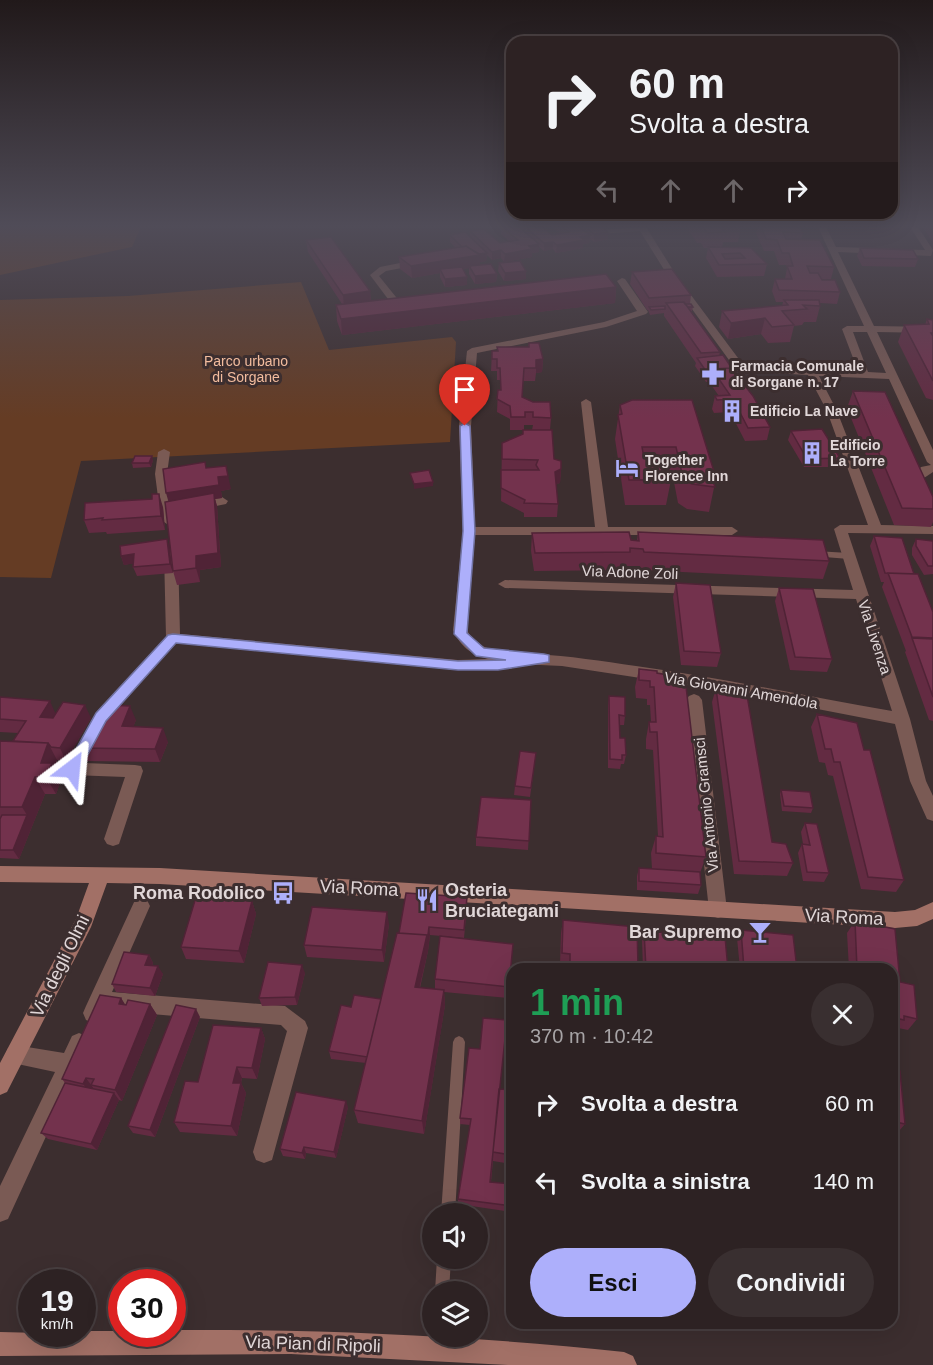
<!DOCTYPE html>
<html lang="it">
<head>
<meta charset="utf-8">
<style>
	:root { --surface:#2d2223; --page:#392f30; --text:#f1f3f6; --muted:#a7a4a6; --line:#483f41; --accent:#adaffb }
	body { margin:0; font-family:Helvetica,sans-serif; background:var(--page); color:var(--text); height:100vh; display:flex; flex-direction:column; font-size:22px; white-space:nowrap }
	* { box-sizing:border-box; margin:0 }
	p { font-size:20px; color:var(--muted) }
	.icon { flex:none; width:33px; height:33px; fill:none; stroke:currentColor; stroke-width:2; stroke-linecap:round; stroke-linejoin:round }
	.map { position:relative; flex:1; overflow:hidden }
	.side { position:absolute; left:506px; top:963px; width:392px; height:366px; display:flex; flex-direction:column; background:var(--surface); border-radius:18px; box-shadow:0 6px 24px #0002,0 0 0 2px var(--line) }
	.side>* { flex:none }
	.guide { position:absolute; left:506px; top:36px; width:392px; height:183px; border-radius:18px; box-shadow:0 6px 24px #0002,0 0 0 2px var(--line); background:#2d2223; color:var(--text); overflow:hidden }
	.controls { position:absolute; left:422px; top:1203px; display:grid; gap:12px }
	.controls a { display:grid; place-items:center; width:66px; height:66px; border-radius:50%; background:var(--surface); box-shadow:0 6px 24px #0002,0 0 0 2px var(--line); font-size:30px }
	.speed { position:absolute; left:18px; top:1269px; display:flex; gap:12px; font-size:30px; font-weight:700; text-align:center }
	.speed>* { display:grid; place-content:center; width:78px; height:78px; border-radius:50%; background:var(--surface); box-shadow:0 6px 24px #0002,0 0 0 2px var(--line); line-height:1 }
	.speed small { font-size:15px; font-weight:400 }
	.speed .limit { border:9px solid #d22; background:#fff; color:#111 }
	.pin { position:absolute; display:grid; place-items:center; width:51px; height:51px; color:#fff; margin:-62px -26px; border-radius:50% 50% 50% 0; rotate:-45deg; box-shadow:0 0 6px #0007 }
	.pin .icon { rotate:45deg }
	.me { position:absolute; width:66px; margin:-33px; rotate:29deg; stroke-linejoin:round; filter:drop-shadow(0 0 4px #0008) }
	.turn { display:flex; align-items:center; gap:21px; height:126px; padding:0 24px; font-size:27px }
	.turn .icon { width:78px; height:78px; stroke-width:2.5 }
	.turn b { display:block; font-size:42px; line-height:51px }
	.lanes { display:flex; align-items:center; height:57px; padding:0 24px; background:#0003; justify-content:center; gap:30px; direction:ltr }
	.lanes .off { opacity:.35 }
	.round { display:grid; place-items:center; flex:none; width:63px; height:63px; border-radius:32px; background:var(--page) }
	.overview { display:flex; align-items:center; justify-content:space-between; height:102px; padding:0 24px }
	h1 { font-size:36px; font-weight:700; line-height:45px; color:#1e9e55 }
	.button { display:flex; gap:12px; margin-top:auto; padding:12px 24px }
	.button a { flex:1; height:69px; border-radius:36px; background:var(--accent); color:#111; font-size:24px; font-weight:700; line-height:69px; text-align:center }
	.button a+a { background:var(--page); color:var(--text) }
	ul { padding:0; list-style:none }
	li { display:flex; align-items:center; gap:18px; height:78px; padding:0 24px }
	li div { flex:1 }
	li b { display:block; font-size:22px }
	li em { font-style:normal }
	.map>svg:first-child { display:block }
	.green { fill:#653c24 }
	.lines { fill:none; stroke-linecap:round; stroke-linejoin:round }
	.lane { fill:#7a5a54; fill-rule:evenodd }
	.street { fill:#7a5a54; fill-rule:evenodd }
	.secondary { fill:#a27066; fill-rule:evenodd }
	.wall { fill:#632b42 }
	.shaded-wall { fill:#502336 }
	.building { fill:#73324d; stroke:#502336; stroke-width:1.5; fill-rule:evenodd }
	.route { fill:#adaffb; stroke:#7072a3; stroke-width:1.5 }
	.labels { text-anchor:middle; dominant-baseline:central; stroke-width:6; stroke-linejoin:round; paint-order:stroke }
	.far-park-label { font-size:14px; fill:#f3bc9e; stroke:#3c2e2f }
	.far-poi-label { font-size:14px; font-weight:bold; fill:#e1d7d8; stroke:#3c2e2f; text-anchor:start }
	.street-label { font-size:15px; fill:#e1d7d8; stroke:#3c2e2f }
	.near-street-label { font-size:18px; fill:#e1d7d8; stroke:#3c2e2f }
	.near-poi-label { font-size:18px; font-weight:bold; fill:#e1d7d8; stroke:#3c2e2f; text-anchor:end }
</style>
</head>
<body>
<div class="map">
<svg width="933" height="1365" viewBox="0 0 933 1365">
	<rect width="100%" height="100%" fill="#3c2e2f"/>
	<path class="green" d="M0,227H141L132,247L0,275Z
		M301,282L329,350L452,337L456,342L450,442L81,461L51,578L0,577V300L128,296Z"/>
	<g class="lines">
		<path class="lane" d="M815,551L849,553L853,556L849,559L812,556L811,554L812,552Z
			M459,1036L463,1038L465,1042L455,1214H441L453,1042L455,1038Z
			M437,1258H451L449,1292H435Z"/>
		<path class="street" d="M646,227L676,275L744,366L858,371L842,329L847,326H864L818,227H826L836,247L925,250L910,227H918L933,250L931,256L838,252L874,326L933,327V333L877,332L933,450V472L924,478L933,497V515L927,511L912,477L921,467L931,465L927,462L889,379L819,376L837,411L881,525L933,526V534L848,533L910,719L926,781L933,796V821L927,819L910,781L895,724L719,690L562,666L518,664L511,669L458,670L176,643L106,721L84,763L135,765L141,766L143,771L119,844L113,846L107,844L104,839L125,777L72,775L66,774L64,769L96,713L166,637L164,553L166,550L171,549L178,553L180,634L458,660L488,659C470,654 461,647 453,630L463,531L459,426L467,351L472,348L604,322L637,311L617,281L622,278L625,279L648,312L646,314L606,327L477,353L471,426L475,527H595L581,402L586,399L591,402L608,527H732L738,531L732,535H475L467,630C479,655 512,653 536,654C569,656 602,661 636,666C722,678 806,696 892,711L856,599L505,588L498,584L505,580L853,590L834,529L840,525H868L827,411L808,375L737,371L668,276L640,231L599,234L595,232L599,230ZM853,332H867L886,373L868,372Z
			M420,259L424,262L423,264L386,271L379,276L400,302L409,301L414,304L409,307H394L370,275L380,267Z
			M164,449L170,452L167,474L173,520L167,524L161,520L155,474L158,452Z
			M222,497L228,501L226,504L196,510L190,506L192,503Z
			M694,694L699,696L702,700L727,910L724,916L718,918L712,916L709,910L686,700L689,696Z
			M141,898L147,900L150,906L112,992L285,1006L305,1021L308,1028L272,1160L264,1163L256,1160L253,1152L287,1031L281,1025L104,1010L100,1020L93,1023L86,1020L83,1013L86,1006L135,900Z
			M79,1033L86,1036L89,1043L8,1219L0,1222V1186L55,1072L8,1062L5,1055L8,1048L15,1045L64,1053L72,1036Z"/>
		<path class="secondary" d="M0,866L160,868L895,912L915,910L933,902V919L917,926L895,928L160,884L107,883L91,927L7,1092L0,1095V1063L76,919L89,883L0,882Z
			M172,1330C324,1329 473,1336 624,1352L633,1356L637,1365H508L291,1354L0,1356V1332L82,1334V1331H122V1334H172Z"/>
	</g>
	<path class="wall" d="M502,227L521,228V227H542L552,235L560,233L552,227H602L608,232V239L594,242L590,239L589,243L583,244V248L556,253L553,249L544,251L539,247V252L532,253V257L504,262L501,258L492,260L487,255L486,261L480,262L479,265L497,274L496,282L475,284L469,274V268L463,269L467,285L445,287L440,277V273L412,278L400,269L399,257L456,248L450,242V235L470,237V231L500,243L510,242L501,234Z
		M688,227H741L738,242H723L722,247L751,248L767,264L764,276L717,277L706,258L708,248H704L701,243H697L688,229Z
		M758,227H800L803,233L801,240L834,267L831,279H821L840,292L837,304L820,303V306L816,322H804L802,325L794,326L790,342L768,343L761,334L728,339L719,327L722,311L782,306L783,302H776L772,291L775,279H785L787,268L786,265H779L774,251H764L756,233Z
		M842,227H894L893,230L843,228Z
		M923,227H933V243Z
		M306,240L370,291L371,301L616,287L615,303L342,335L337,321L336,305L342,304L308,252Z
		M860,248L918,259L915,267L862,266L857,256Z
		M499,263L526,279L504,281L498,271Z
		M632,272L691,295L690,304L693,307L692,311H690L720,352L719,356L770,427L767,440L745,441L730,412L714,413L712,409L715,396H719L709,382H706L695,366L696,363L664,316V313L650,315L648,310H647L630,284Z
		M927,319L933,320V400L926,398L898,342L904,325H925Z
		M529,343L543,359L542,372L536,373L535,381H523L522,397L551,418L550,430L554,459L561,469L560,483L556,484L558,504L557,517H524V513L501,501L502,443L532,430L533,425H524V430H510V419L497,412L498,390H500V380H497V371H491L492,351H497V347H528Z
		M853,391L933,497V522L931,527L894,525L847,408Z
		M632,400L716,478L709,512L687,509L678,503L672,472H669L671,480L666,505H625L615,439L620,405Z
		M791,431L840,458L837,467H804L788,440Z
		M153,460L151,467L133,468L132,463Z
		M207,468L231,489L221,491L222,498L215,499L217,506L221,567L200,570V582L177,585L173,571L168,501Z
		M163,507L165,530L107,534L106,532L89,533L84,520Z
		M638,532L829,561L823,579L641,570L640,566H627V570L534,571L531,551L532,533L637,541Z
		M874,536L914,574L933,612V721L929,720L905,652L906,651L882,587L884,582H881L870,546Z
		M167,539L173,573L137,576L133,567L134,563L124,565L121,556Z
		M916,539L933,541V574L924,575L912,555V548Z
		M676,583L721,653L717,667L681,665L673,597Z
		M779,588L832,659L827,672L790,670L775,601Z
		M639,669L657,671L706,857L700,873L701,885L698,894L637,890V876L639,868L652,869L651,853L656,836H658L653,750L646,749V739L649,722H651L650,705H647V699L636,698L635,687Z
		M716,688L772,842L793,863L787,876L734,874L712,702Z
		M609,696L625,716L624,725H619L620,738L626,755L624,764H621L620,769L608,768V705Z
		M0,697L56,714L91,718L66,761L57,760L55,767L61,780L56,794H45L19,859L0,858V741H13L18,733L0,732Z
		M817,714L864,750L904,880L896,892L861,889L833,776L828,775L825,763L819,762L811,727Z
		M136,720L133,727L168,742L160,762L86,761L80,748L96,732Z
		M535,762L530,797L514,795L515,786Z
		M781,790L813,808L811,813L782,811L780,794Z
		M531,800L528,850L476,846V837Z
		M805,823L829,873L824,882L803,881L798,853L802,844H803L801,832Z
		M252,901L256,914L244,963L186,959L181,947Z
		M467,906L464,938L430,935L428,951L420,988L435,989V979L513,944L508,998L444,992L445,1005L424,1134L358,1123L354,1110L366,1063L331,1059L329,1051L381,999L399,933Z
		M563,920L638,966L637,969H568V966L560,965L561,933Z
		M855,921L895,929L900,982L914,985L917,1019L908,1030L898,1028L895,1031L891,1030V969H849L847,933Z
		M389,924L384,962L307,957L304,945Z
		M741,930L797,969H740L737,938Z
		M644,931L728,969H643L642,939Z
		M149,955L153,963L152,966L163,974L155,996L116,992L112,984Z
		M305,973L297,1005L262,1006L259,998Z
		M121,998L125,1005L150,1004L157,1015L122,1101L119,1100L97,1150L48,1139L41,1133L65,1083L62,1079Z
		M200,1017L155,1137L133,1133L128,1126Z
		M261,1028L265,1039L257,1079L242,1078L241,1083L246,1093L237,1136L180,1132L174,1122L198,1082Z
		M891,1069L905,1124L899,1131L891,1129Z
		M500,1089L512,1090V1164L493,1161L491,1182L512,1184L511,1212L458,1204V1199L470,1125L460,1124V1118Z
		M348,1107L336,1158L306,1153L305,1159L283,1156L280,1149Z"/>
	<path class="shaded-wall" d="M608,232V239L594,242V234Z
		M590,235L589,243L583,244V248L556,253L557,245L580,237Z
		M553,242V249L544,251V243Z
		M539,244V252L532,253V257L504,262L505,254L529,246Z
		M501,250V258L492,260V252Z
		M487,253L486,261L480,262L479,266H469V268L442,273L440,269V273L412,278L411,266Z
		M526,271V279L504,281L505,273Z
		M497,274L496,282L475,284V276Z
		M467,277V285L445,287V279Z
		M616,287L615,303L342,335L341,319Z
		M370,291L371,303L344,307L343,295Z
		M765,318L761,334L728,339L731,323Z
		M543,359L542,372L536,373V360Z
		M152,456L153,460L151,467L149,463Z
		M226,466L231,489L221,491L222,498L215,499L217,506L221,567L200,570V582L196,568L170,507L166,493L218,477Z
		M561,469L560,483L554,485L555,472Z
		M433,482V486L414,489V484Z
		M159,494L163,507L165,530L161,516Z
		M167,539L170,549L173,573L170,564Z
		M134,554L137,563L124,565L121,556Z
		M50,701L56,715L47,730L40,717Z
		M85,705L91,718L66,761L60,748Z
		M130,706L136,720L128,740L122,726Z
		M163,728L168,742L160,762L155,749Z
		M48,743L57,760L55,767L61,780L56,794L46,777L41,763Z
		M35,777L45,794L19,859L13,850L27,815L22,807Z
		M252,901L256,914L244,963L239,951Z
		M387,912L389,924L384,962L382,950Z
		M429,927L430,935L428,951L416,1002L415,987Z
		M149,955L153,963L149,973L145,965Z
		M302,965L305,973L297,1005L295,997Z
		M158,966L163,974L155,996L150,988Z
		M444,990L445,1005L424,1134L422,1121Z
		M121,998L128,1009L119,1004Z
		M150,1004L157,1015L122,1101L115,1090Z
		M196,1009L200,1017L155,1137L150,1130Z
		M261,1028L265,1039L257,1079L252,1068Z
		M237,1067L242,1078L238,1093L233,1083Z
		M86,1078L94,1089L91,1094L83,1084Z
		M241,1083L246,1093L237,1136L231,1126Z
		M114,1093L119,1100L97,1150L91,1144Z
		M346,1101L348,1107L336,1158L334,1152Z
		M304,1147L306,1153L305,1159L302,1153Z"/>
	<path class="building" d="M502,227H519L539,244L529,246L532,249L505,254L501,250L492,252L470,231L484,229L500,243L518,240Z
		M525,227H542L552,235L569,232L562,227H579L590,235L580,237L584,240L557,245L553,242L544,243Z
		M585,227H602L608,232L594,234Z
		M699,227H741L722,228L725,232L707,233L704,228H700Z
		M761,227H800L803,233L783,232L786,239L820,240L834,267L807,266L810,273H818L822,280H835L840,292L779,290L775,279H792L787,266H793L789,253H782L777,240L766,239Z
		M465,232L487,253L479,254L466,246L462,247L450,235Z
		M331,237L370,291L343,295L306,240Z
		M466,246L480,255L411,266L399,257Z
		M708,247L751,248L767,264L719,265ZM740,253L745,258L725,259L722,254Z
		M860,248L913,250L918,259L864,258Z
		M520,261L526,271L505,273L499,263Z
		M491,264L497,274L475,276L469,266Z
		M462,267L467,277L445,279L440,269Z
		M672,269L691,295L649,298L632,272Z
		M606,274L616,287L341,319L336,305Z
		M784,300H819L820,306L803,305L807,309L782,311L794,325L772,327L765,318L731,323L722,311L788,305Z
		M684,302L720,352L701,353L666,303Z
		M685,304H691L693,307H688Z
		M665,306V309L651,310L649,307Z
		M927,319L933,320V333H931L933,336V381L904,325L929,324Z
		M529,343H539L543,359L536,360V368H524L522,397L533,402H550L551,418L533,417V412H525V417H511L510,406L497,399L498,390H501L500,368H497V359H492V351H498L497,347H529Z
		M723,355L733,370L731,368L712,369L711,373L708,374L697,358Z
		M731,368L753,396L770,427L748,428L733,399L717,400L715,396L730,395L712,369Z
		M853,391L885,392L933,497V509L902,508Z
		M632,400H692L716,478H712L715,487L692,484L683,478L676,447H642L644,458H666L671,480H629L618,415L622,414L620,405Z
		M822,429L840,458L807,459L791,431Z
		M523,430H552L554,459L561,461V469L555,472L558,504L524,503L525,500L501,488V470H539L536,465L538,460L502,459V443L523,434Z
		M135,456H152L149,463H132Z
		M205,462L206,468L226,466L228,476L218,477L219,485L166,493L163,469Z
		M429,470L433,482L414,484L410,473Z
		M214,493L218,553L196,556V568L173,571L165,502Z
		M152,494H159L161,516L102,520L103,518L84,520L85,503L152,499Z
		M629,532L631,540L639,541L638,532L823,540L829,561L644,552L643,549L630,548V552L535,553L532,533Z
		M874,536L902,538L914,574L885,573Z
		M167,539L170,564L133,567L134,554L121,556L120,546Z
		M916,539L933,541V566H928L916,546Z
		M888,573L918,574L933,612V638L912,637Z
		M676,583L710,585L721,653L684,651Z
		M779,588L813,589L832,659L795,657Z
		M912,638L933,639V697Z
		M639,669L657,671V673L685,678L706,857L656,853V836L663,837L657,732H650L649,722H656L654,687H650V681L639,680Z
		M716,688L747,695L772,842L786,844L793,863L739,861Z
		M609,696L625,697V716L619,715L620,738H625L626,755H622V760L610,759Z
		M0,697L50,701L40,717L53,718L63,702L85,705L60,748L51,747L48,743L13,741L26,721L0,719Z
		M107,705L130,706L122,726L163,728L155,749L80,748L87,732H96Z
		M817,714L857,723L864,750H870L904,880L868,877L840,762H834L831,749H825Z
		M0,741L48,743L41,763H52L46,777H35L22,807H0Z
		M520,751L536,753L531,788L515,786Z
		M781,790L810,792L813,808L784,806Z
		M481,797L531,800L529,841L476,837Z
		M2,815H27L13,850H0V819Z
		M805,823L817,824L829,873L807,872L802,844L810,845Z
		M639,868L700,872L701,885L639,881Z
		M406,893L467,897L464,930L429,927L427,942V935L399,933Z
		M196,897L252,901L239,951L181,947Z
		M312,907L387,912L382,950L304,945Z
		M563,920L637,927L638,966L627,965L628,969H570V954L562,953Z
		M855,921L895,929L900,982L914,985L917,1019L904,1016V1020L891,1017V969H857Z
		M741,930L793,935L797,969H744Z
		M644,931L725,937L728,969H646Z
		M397,933L427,935L415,987L444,990L422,1121L354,1110Z
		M440,936L513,944L509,987L435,979Z
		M124,952L149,955L145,965L158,966L150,988L112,984Z
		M268,962L302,965L295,997L259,998Z
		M100,995L121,998L119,1004L126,1005L128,1000L150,1004L115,1090L91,1085L94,1079L86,1078L83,1084L62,1079Z
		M354,995L381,999L367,1057L329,1051L341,1005L351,1007Z
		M176,1005L196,1009L150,1130L128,1126Z
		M483,1018L507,1020L493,1152L490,1182L512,1184V1206L458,1199L471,1119L460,1118L469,1048L480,1049Z
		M213,1025L261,1028L252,1068L237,1067L233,1083H241L231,1126L174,1122L185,1081L198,1082Z
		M891,1069L900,1071L905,1124L891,1121Z
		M65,1083L114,1093L91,1144L41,1133Z
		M499,1089L512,1090V1155L493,1152Z
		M296,1092L346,1101L334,1152L304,1147L302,1153L280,1149Z"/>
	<linearGradient id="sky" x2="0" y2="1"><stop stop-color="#21191a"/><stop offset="0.54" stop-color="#504c58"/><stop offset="1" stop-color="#504c58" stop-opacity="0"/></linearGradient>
	<rect width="933" height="418" fill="url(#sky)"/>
	<path class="route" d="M465,423L470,426L475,531L467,633L484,648L544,654L549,655V662L498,670H458L176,643L106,721L78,773H67L65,769L96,713L168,635L173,634L458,661L506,660L476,656L454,634L463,531L460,426Z"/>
	<defs>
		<g id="pharmacy-bare" transform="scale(1.8)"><path d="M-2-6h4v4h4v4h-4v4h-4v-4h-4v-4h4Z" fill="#adaffb" stroke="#3c2e2f" stroke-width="2.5" paint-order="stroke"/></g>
		<g id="building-bare" transform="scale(1.8)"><path d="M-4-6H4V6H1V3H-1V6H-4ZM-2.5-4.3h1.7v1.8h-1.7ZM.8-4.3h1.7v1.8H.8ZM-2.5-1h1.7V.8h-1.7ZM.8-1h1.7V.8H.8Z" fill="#adaffb" stroke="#3c2e2f" stroke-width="2.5" paint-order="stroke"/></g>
		<g id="hotel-bare" transform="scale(1.8)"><path d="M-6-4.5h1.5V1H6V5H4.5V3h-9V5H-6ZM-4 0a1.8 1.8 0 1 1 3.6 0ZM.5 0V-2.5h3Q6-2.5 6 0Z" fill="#adaffb" stroke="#3c2e2f" stroke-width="2.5" paint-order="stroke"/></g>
		<g id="bus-bare" transform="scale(1.8)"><path d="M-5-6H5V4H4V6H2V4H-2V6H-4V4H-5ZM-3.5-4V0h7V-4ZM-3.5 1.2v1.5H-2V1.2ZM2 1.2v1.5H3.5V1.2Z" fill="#adaffb" stroke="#3c2e2f" stroke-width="2.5" paint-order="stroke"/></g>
		<g id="restaurant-bare" transform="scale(1.8)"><path d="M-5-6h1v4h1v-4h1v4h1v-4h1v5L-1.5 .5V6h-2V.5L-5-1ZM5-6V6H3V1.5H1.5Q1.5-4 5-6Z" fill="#adaffb" stroke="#3c2e2f" stroke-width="2.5" paint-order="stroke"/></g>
		<g id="bar-bare" transform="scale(1.8)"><path d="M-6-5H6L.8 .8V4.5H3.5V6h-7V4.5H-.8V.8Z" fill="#adaffb" stroke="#3c2e2f" stroke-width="2.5" paint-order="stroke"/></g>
	</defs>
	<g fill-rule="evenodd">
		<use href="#pharmacy-bare" x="713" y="374"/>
		<use href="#building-bare" x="732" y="411"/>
		<use href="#building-bare" x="812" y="453"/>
		<use href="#hotel-bare" x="627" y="468"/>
		<use href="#bus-bare" x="283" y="893"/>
		<use href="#restaurant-bare" x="427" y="900"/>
		<use href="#bar-bare" x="760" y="932"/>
	</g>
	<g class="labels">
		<g class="far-park-label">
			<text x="246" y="361">Parco urbano<tspan x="246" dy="16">di Sorgane</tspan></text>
		</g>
		<g class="far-poi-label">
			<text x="731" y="366">Farmacia Comunale<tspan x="731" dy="16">di Sorgane n. 17</tspan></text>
			<text x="750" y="411">Edificio La Nave</text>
			<text x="830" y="445">Edificio<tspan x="830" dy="16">La Torre</tspan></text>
			<text x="645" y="460">Together<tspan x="645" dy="16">Florence Inn</tspan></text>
		</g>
		<g class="street-label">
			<text transform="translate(630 572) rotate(2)">Via Adone Zoli</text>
			<text transform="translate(875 637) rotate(72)">Via Livenza</text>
			<text transform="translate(741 690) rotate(10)">Via Giovanni Amendola</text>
			<text transform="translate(706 805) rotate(-96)">Via Antonio Gramsci</text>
		</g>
		<g class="near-street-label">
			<text transform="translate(359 888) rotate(3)">Via Roma</text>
			<text transform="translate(844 917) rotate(3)">Via Roma</text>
			<text transform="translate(60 966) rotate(-64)">Via degli Olmi</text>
			<text transform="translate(313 1344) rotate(2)">Via Pian di Ripoli</text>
		</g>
		<g class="near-poi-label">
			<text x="445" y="890" text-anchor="start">Osteria<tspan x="445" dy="21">Bruciategami</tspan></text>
			<text x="265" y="893">Roma Rodolico</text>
			<text x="742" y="932">Bar Supremo</text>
		</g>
	</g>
</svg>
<div class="controls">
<a><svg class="icon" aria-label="sound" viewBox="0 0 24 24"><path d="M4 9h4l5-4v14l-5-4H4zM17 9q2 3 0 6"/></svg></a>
<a><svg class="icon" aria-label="layers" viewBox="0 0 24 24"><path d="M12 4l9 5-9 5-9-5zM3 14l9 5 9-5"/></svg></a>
</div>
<div class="speed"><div>19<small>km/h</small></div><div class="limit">30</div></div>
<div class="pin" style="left:465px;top:426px;background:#d93025"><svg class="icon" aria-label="arrive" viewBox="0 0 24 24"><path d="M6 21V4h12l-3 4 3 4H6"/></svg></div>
<svg class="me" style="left:72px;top:769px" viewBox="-20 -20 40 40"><path d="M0-17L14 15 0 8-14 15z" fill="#adaffb" stroke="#fff" stroke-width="4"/></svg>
<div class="guide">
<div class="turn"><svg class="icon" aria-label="right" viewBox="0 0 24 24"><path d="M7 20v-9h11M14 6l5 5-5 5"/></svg><div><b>60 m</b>Svolta a destra</div></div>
<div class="lanes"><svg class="icon off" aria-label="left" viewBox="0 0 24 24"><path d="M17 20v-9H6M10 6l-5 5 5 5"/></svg><svg class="icon off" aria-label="ahead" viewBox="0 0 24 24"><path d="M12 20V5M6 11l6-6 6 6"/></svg><svg class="icon off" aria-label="ahead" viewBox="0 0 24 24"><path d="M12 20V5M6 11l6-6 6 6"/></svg><svg class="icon" aria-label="right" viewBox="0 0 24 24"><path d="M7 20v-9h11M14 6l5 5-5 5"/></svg></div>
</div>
<section class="side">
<div class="overview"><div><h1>1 min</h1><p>370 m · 10:42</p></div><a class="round"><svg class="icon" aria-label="close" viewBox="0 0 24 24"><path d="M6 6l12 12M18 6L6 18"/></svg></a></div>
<ul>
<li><svg class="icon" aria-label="right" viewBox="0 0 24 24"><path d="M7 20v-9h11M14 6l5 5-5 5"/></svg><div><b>Svolta a destra</b></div><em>60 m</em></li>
<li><svg class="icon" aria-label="left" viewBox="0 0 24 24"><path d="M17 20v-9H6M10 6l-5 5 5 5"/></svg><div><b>Svolta a sinistra</b></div><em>140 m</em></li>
</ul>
<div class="button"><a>Esci</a><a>Condividi</a></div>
</section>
</div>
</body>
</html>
